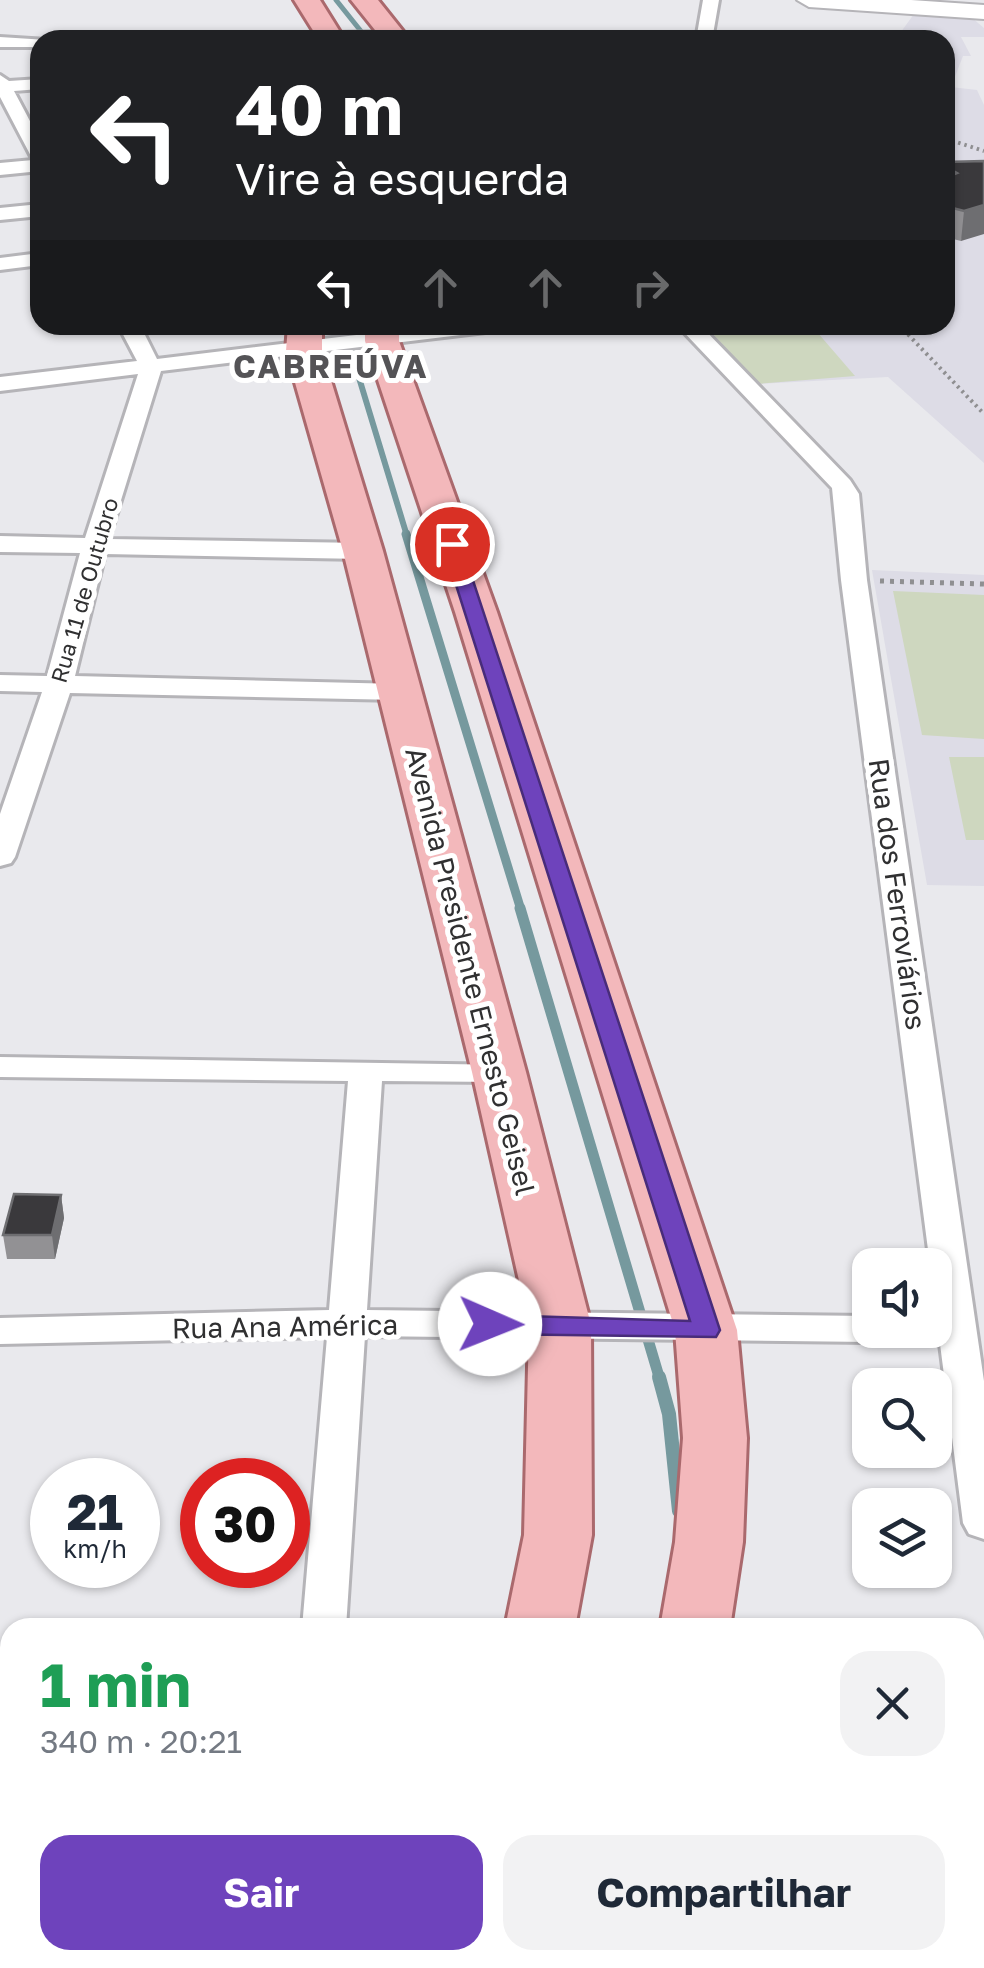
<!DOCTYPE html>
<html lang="pt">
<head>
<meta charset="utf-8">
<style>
	:root { --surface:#fff; --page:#f2f2f3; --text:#1f2937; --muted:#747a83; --accent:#6e43bc }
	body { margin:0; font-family:"Golos Text",sans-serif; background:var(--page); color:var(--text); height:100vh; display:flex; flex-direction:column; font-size:38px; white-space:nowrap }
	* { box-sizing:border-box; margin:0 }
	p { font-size:32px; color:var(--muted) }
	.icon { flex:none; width:55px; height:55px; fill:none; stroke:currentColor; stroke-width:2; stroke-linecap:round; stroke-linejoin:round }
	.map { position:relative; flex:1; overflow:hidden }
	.side { position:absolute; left:0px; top:1618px; width:985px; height:352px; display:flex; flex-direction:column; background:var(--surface); border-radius:30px 30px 0 0; box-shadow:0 2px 8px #0004 }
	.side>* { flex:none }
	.top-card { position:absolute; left:30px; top:30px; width:925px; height:305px; border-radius:30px; box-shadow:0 2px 8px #0004; background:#202124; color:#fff; overflow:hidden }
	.controls { position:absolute; left:852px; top:1248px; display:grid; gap:20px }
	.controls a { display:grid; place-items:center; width:100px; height:100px; border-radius:20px; background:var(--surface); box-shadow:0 2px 8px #0004; font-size:50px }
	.speed { position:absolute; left:30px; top:1458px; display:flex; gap:20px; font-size:50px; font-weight:700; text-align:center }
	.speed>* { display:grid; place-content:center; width:130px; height:130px; border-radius:50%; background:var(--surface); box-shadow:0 2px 8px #0004; line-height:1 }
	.speed small { font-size:25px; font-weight:400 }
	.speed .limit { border:15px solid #d22; background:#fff; color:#111 }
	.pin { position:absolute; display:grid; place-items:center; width:85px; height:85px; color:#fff; margin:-42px; border:5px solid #fff; border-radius:50%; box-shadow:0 2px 10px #0007 }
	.me { position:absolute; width:110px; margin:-55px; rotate:91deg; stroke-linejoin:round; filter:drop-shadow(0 0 8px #0008) }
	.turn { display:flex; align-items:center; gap:35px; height:210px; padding:0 40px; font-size:45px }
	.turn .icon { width:130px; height:130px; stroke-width:2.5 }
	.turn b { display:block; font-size:70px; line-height:85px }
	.lanes { display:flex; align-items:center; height:95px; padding:0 40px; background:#0003; justify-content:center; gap:50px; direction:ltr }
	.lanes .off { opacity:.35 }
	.round { display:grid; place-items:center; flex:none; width:105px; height:105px; border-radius:30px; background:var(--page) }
	.head { display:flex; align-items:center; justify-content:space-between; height:170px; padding:0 40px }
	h1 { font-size:60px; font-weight:700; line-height:75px; color:#1e9e55 }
	.cta { display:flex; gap:20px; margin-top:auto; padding:20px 40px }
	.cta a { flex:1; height:115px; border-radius:30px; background:var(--accent); color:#fff; font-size:40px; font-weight:700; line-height:115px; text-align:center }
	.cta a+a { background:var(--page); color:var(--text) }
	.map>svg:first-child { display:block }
	.built { fill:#dddce6 }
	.green { fill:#ced7bf }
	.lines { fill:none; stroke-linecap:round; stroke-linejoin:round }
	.stream-far4 { stroke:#76999e; stroke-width:5 }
	.stream-far3 { stroke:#76999e; stroke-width:6 }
	.stream-far2 { stroke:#76999e; stroke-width:9 }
	.stream-far1 { stroke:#76999e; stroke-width:11 }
	.stream { stroke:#76999e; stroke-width:14 }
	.street-casing { stroke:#b5b4b8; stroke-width:6 }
	.secondary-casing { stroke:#b5b4b8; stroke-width:4 }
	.primary-casing { stroke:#aa696d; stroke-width:6 }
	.path-far1 { stroke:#8f8f91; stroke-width:4; stroke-dasharray:2.5 4; stroke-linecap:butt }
	.path { stroke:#8f8f91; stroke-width:5; stroke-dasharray:4 6; stroke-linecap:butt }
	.street { fill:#fff; fill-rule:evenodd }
	.secondary { fill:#fff; fill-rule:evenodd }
	.primary { fill:#f3b8bb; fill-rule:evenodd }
	.wall { fill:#929194 }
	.shaded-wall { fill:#6e6e71 }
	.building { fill:#3a393c; stroke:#6e6e71; stroke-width:2.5 }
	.route { fill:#6e43bc; stroke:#482c7a; stroke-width:2.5 }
	.labels { text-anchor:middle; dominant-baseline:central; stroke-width:10; stroke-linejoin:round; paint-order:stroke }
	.far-street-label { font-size:22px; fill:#303031; stroke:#fff }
	.street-label { font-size:28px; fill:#303031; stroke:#fff }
	.far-district-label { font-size:32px; font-weight:bold; letter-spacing:2.5px; fill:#545356; stroke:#fff }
</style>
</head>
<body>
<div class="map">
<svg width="984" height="1968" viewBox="0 0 984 1968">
	<rect width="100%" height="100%" fill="#e9e9ed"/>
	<path class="built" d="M914,14L971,17L984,28V37H961L971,56H963L951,87L977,90L984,105V463L888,377L757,384L705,325H945V40H895Z
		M872,570L984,575V886L927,885Z"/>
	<path class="green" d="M705,325H811L855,376L757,384Z
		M893,591L984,595V739L922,735Z
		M949,757H984V840H966Z"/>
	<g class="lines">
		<path class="stream-far4" d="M336,0L368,40"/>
		<path class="stream-far3" d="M343,325L407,536"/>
		<path class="stream-far2" d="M406,534L521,910"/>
		<path class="stream-far1" d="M520,908L660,1380"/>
		<path class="stream" d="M659,1377L669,1414L679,1511"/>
		<g class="street-casing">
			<path id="street" d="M703,0H719L712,40H696Z
				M396,32L402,34V40H190L198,35Z
				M0,37L47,40H40V47H0Z
				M0,75L9,81L40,79V89L14,91L40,140V171L0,175V163L33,160L0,97Z
				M40,204V216L0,220V208Z
				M40,253V265L0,270V258Z
				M118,325H140L157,359L440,325H505L494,331L161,371L109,539L363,543L376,551L363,559L105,554L75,676L400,684L414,692L400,700L70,693L15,857L11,863L0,866V814L42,692L0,691V675L47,676L80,553L0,552V536L85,538L138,374L0,391V377L137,361Z
				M677,325H700L850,480L859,494L867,580L984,1381V1539L969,1534L963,1523L935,1305V1265H930L841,580L832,488Z
				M0,1057L511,1065L516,1072L511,1079L499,1082L382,1081L367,1310L870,1316V1330H889L884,1338L870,1342L365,1336L346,1628H302L327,1337L0,1344V1318L329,1310L348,1081L0,1077Z
				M0,1665H10V1701H0Z"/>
		</g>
		<g class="secondary-casing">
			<path id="secondary" d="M797,0H911L984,5V19L809,7Z"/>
		</g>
		<g class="primary-casing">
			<path id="primary" d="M294,0H320L345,40H319Z
				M351,0H378L410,40H383Z
				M288,325H322V351L383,551L526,1072L591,1325L592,1535L575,1628H505L524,1535L529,1325L472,1072L343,551L286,351Z
				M365,325H399V341L497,612L737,1330L747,1438L743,1542L730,1628H660L675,1542L683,1438L675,1330L455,612L365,341Z
				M415,1960H495L493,1968H413Z
				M599,1960H679L678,1968H598Z"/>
		</g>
		<path class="path-far1" d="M945,122L953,141L984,151
			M899,325L984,414"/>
		<path class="path" d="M880,581L984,584"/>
		<use href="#street" class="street"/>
		<use href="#secondary" class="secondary"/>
		<use href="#primary" class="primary"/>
	</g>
	<path class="wall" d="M984,161L961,241L945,237V162Z
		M61,1195L64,1218L55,1259H7L3,1235Z"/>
	<path class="shaded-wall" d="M984,205V234L961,241L964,211Z
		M61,1195L64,1218L55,1259L52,1235Z"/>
	<path class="building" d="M984,161V205L964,211L945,206V178L957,173L945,166V162Z
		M14,1194L61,1195L52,1235H3Z"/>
	<path class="route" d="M452,539L461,544L720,1330L716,1337L490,1334L480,1331L476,1324L480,1318L490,1315L690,1321L443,544Z"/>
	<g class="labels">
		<g class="far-street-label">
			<text transform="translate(84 590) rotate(-74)">Rua 11 de Outubro</text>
		</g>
		<g class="street-label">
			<text transform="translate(898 894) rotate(82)">Rua dos Ferroviários</text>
			<text transform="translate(471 971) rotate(76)">Avenida Presidente Ernesto Geisel</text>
			<text transform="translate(285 1326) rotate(-1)">Rua Ana América</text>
		</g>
		<g class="far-district-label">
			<text x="331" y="366">CABREÚVA</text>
		</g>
	</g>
</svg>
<div class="controls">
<a><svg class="icon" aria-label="sound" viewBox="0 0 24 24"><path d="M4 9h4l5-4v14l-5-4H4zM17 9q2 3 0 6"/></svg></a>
<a><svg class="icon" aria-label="search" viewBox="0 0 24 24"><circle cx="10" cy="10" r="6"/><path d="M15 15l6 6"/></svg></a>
<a><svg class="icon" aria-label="layers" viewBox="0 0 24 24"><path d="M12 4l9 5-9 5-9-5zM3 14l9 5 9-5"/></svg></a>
</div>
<div class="speed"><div>21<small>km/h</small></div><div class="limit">30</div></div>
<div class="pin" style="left:452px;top:544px;background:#d93025"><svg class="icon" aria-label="arrive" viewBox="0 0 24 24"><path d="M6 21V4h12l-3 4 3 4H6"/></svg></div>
<svg class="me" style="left:490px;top:1324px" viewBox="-20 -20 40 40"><circle r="19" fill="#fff"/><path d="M0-13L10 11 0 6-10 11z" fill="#6e43bc"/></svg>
<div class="top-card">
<div class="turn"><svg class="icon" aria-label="left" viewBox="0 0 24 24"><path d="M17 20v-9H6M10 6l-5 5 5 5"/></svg><div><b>40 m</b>Vire à esquerda</div></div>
<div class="lanes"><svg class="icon" aria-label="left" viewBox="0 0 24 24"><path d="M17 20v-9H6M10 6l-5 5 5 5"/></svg><svg class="icon off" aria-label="ahead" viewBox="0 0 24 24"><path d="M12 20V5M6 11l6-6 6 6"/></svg><svg class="icon off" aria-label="ahead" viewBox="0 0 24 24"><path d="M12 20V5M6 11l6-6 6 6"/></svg><svg class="icon off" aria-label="right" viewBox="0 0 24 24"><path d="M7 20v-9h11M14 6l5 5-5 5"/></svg></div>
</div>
<section class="side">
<div class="head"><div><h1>1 min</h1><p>340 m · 20:21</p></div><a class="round"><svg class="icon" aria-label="close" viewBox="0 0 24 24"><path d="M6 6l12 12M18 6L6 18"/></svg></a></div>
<div class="cta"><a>Sair</a><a>Compartilhar</a></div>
</section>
</div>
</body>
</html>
